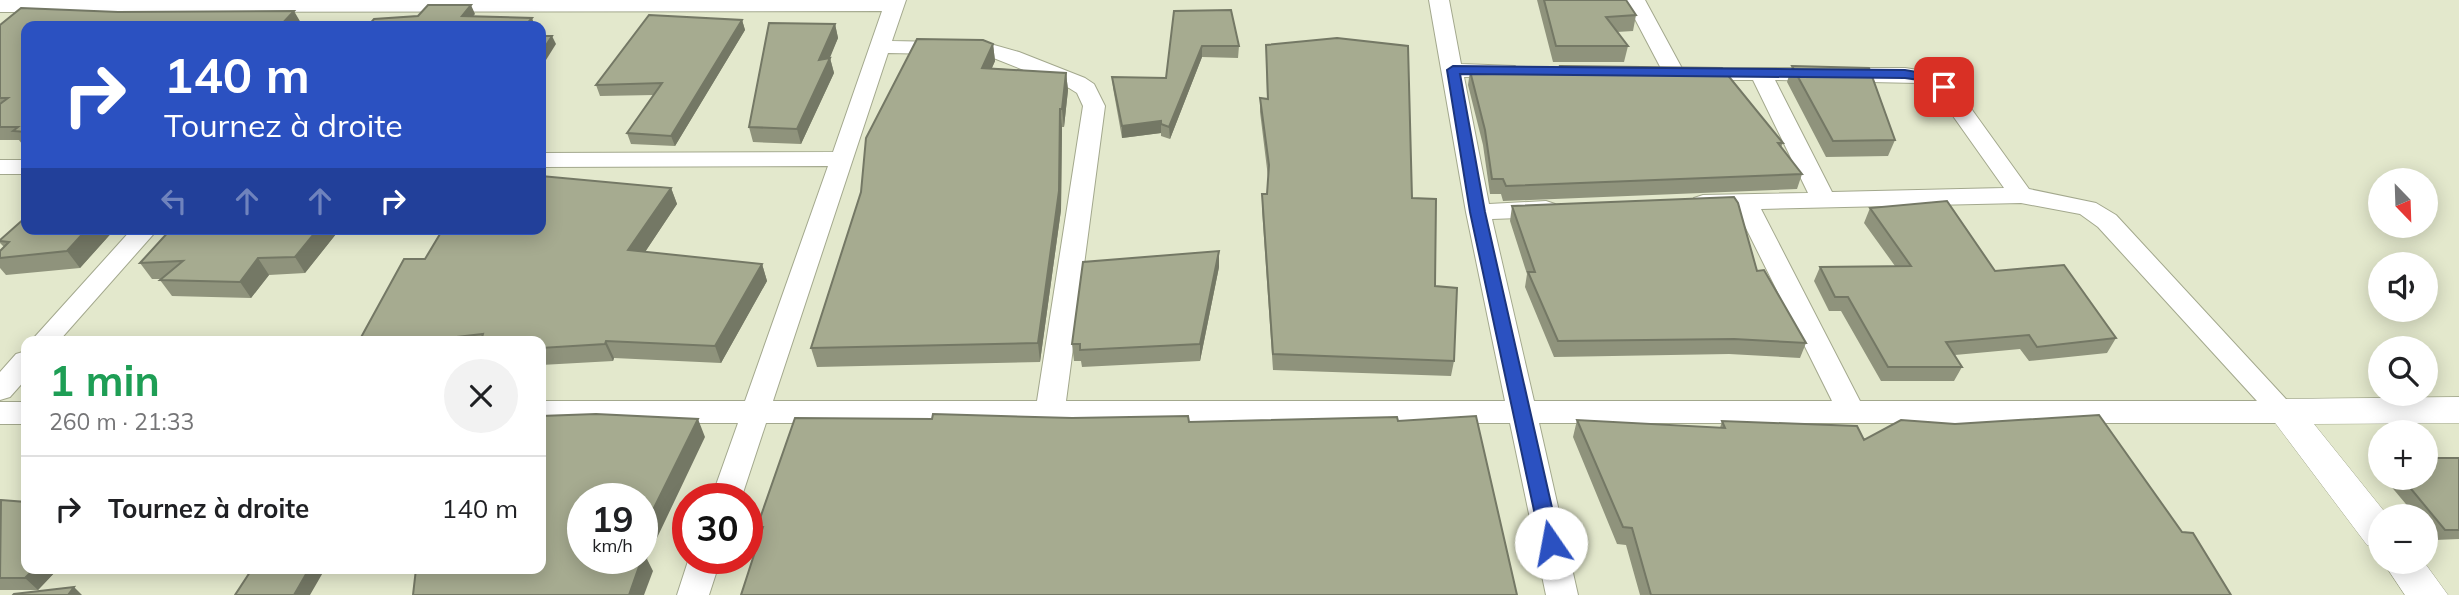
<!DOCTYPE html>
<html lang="fr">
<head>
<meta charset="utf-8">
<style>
	:root { --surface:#fff; --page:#f2f2f2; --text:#202124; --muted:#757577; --line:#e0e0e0 }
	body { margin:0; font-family:Mulish,sans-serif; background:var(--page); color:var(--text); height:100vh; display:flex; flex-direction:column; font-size:26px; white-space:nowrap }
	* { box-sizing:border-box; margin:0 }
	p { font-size:23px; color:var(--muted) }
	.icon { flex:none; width:38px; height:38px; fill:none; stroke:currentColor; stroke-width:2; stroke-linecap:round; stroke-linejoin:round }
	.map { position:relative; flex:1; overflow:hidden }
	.details { position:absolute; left:21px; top:336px; width:525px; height:238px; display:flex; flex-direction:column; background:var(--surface); border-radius:14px; box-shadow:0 4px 18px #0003 }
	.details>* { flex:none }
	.top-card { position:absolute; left:21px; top:21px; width:525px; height:214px; border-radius:14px; box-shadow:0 4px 18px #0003; background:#2b51c1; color:#fff; overflow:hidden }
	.needle { width:46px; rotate:157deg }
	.buttons { position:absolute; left:2368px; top:168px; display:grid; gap:14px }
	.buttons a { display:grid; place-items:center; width:70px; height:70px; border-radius:50%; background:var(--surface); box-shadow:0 4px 18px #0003; font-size:35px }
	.speed { position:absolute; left:567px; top:483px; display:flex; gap:14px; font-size:35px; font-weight:700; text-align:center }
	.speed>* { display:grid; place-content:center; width:91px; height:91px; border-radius:50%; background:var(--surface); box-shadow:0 4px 18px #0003; line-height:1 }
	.speed small { font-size:18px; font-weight:400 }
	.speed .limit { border:10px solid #d22; background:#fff; color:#111 }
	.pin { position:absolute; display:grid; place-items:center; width:60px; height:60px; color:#fff; margin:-30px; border-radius:14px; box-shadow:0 4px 10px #0006 }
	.me { position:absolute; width:77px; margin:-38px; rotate:348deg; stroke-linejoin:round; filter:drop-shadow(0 0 5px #0008) }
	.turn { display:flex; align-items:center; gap:24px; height:147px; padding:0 28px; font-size:32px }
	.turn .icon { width:91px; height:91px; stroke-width:2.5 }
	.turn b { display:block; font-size:49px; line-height:60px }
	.lanes { display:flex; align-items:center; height:66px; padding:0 28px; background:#0003; justify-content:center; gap:35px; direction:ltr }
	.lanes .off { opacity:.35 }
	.round { display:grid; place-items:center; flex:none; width:74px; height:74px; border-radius:37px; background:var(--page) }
	.summary { display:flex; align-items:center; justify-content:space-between; height:119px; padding:0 28px }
	h1 { font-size:42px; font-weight:700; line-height:52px; color:#1e9e55 }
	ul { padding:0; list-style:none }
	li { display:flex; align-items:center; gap:21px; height:105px; padding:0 28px; border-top:2px solid var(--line) }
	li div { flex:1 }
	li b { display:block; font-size:26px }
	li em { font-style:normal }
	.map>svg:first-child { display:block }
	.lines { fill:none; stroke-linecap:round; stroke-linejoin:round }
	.minor-casing { stroke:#a3a88d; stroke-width:2 }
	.tertiary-casing { stroke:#a3a88d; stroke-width:1 }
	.minor { fill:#fff; fill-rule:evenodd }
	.tertiary { fill:#fff; fill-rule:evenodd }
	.wall { fill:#8f937c }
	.shaded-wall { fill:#747865 }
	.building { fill:#a6ab90; stroke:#747865; stroke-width:2 }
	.route { fill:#2b51c1; stroke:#1c357d; stroke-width:2 }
</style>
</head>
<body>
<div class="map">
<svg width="2459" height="595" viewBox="0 0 2459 595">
	<rect width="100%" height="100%" fill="#e3e8cc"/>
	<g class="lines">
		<g class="minor-casing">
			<path id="minor" d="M0,0H906L892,41L987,43L1019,52L1085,78L1094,84L1105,106L1066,401H1505L1466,212L1429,0H1449L1461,64L1515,66L1518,71L1515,76L1464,77L1489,204L1546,201L1555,204L1558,209L1555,214L1546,217L1492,219L1534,401H1832L1737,210L1694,208L1691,203L1694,198L1703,195L1808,193L1753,80H1693L1683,75L1674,79L1666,78L1625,0H1645L1684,72L1693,68H1905L1931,72L1952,82L2029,189L2096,203L2116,215L2298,412L2294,420L2284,423H1539L1578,595H1546L1510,423H766L741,499H711L738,423H541V401H745L828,166L541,167V153L833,152L882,11L0,12ZM888,53L986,55L1069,88L1077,93L1083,106L1037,401H773ZM1775,80L1917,83L1936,92L2004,188L1832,192ZM2021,203L2080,214L2098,227L2257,401H1860L1761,209Z
				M0,160H26V174H0Z
				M132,229H158L59,341H31Z
				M26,351V379L10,397L0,400V372L16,354Z
				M0,402H26V424H0Z
				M689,558H721L709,595H677Z"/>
		</g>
		<g class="tertiary-casing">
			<path id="tertiary" d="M2459,397V423L2314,424L2388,516H2380V549L2367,545L2267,412L2272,403L2284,399Z
				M2383,562H2424L2448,595H2405Z"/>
		</g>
		<use href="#minor" class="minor"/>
		<use href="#tertiary" class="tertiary"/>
	</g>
	<path class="wall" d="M1537,0H1626L1636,15L1633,31L1617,32L1628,46L1624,62H1553Z
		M1174,11L1239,46L1238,58L1202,57L1170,139L1161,136V133L1122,138L1113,88L1112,77L1166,78Z
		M742,20L745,30L675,146L631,144L627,133L654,95L600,96L596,85Z
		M301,23L26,26V144H22L19,140H0V25Z
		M835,24L838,38L829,58H830L834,73L801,144L753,142L749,127Z
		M993,44L995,61L992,68L1066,73L1068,90L1064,127H1062L1061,210L1040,362L817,367L811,348Z
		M1266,45L1412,198L1454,361L1451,376L1273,370L1262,209V194H1267L1268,177L1260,112V98L1267,99Z
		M1560,66L1783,143L1781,147L1802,174L1797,189L1503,201L1501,194H1490L1483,145L1468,85L1470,71L1560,70Z
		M1792,66L1895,140L1888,156L1826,157L1787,82Z
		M671,188L677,204L645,252L762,264L767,281L721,363L614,358L613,361L541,365V341H359L425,259Z
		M1512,206L1757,271L1806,343L1800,358L1729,354L1554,357L1525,287L1527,274L1510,221Z
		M1870,208L1995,271L2116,338L2107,353L2029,361L2020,349L1955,355L1962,367L1954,381H1881L1841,311H1829L1814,281L1820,267L1895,266L1864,223Z
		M26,229H115L80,268L6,275L0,268V251L4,247L0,243V240Z
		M171,229H340L305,273L269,275L251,298L172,296L160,280L161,279H152L140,263Z
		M1219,267L1200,361L1082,367L1081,361H1074L1072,344Z
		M1577,420L1720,428L1722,421L1864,440L2182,532L2231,595H1640L1626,545L1617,544L1573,437Z
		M2459,458V539L2435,540L2426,528V516H2416L2384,478H2426Z
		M0,501L26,569H58L38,590H0Z"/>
	<path class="shaded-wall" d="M471,5L475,14L466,25L462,16Z
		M294,11L301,23L298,26H280Z
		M532,18L535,26H525Z
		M742,20L745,30L675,146L671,136Z
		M835,24L838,38L823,75L819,60Z
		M552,36L556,44L541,68V53Z
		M993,44L995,61L984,85L982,68Z
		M1202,46V57L1170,139L1169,127Z
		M830,58L834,73L801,144L797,129Z
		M1066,73L1068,90L1064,127L1062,109Z
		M1060,109L1062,127L1061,210L1040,362L1038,343Z
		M1161,121V133L1122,138V126Z
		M671,188L677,204L635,267L628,250Z
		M87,229H115L80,268L67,251Z
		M318,229H340L305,273L295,257Z
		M1219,251V267L1200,361V344Z
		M258,258L269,275L251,298L240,282Z
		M762,264L767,281L721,363L715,346Z
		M606,341L614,358L613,361L605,344Z
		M698,419L705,437L647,559L653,571L644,595H629L642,558V532Z
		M34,569H58L38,590L25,578Z
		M309,569H325L310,595H294Z
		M74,587L82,595H68Z"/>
	<path class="building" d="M1544,0H1626L1636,15L1606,17L1628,46H1556Z
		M428,5H471L462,16L532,18L525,26H368L374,19L418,16Z
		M21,8L118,12L294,11L280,26H26V132L13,131L18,127H0V104L8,98H0V25Z
		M1231,10L1239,46H1202L1169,127L1161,124V121L1122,126L1112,77L1166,78L1174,11Z
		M649,15L742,20L671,136L627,133L662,83L596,85Z
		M769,23L835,24L819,60L830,58L797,129L749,127Z
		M541,36H552L541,53Z
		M1337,38L1408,46L1412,198L1436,199L1435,286L1457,288L1454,361L1273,354L1262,194H1267L1269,165L1260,98L1268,99L1266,45Z
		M917,39L983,40L993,44L982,68L1066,73L1062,109H1060L1059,191L1038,343L811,348L861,192L866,138Z
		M1560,66L1722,68L1783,143H1778L1802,174L1506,186L1503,179H1492L1485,130L1470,71L1561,70Z
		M1792,66L1869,68L1895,140L1833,141Z
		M541,176L671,188L628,250L762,264L715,346L606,341L605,344L541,348V341H481L483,334L422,341H359L404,259H425L443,229H541Z
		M1734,197L1738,203L1757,271L1764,270L1806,343L1734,339L1558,341L1528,272H1535L1512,206Z
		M1947,201L1995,271L2064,265L2116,338L2037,347L2029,335L1946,342L1962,367H1888L1848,297H1835L1820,267L1911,266L1870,208Z
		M26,217V229H87L67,251L0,258V251L9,242L0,241V240Z
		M171,229H318L295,257L258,258L240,282L160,280L183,261L140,263Z
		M1219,251L1200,344L1080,350V344H1072L1083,262Z
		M596,414L698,419L642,532V499H583V558H642L629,595H413L416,569H541V416Z
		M933,414L1072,418L1188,416L1189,422L1397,417L1398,421L1476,416L1517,595H741L763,527H757L795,418L932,419Z
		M2099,415L2182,532L2193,533L2231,595H1651L1632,528L1623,527L1577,420L1725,428L1722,421L1857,426L1864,440L1901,420L1955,424Z
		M2426,458H2459V530H2445L2402,478H2426Z
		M1,500L26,502V569H34L25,578H0Z
		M252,569H309L294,595H235Z
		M74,587L68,595H13L14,594Z"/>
	<path class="route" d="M1453,66L1905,70L1928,74L1951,87L1944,91L1919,80L1905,78L1460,74L1485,212L1560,543L1557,548L1551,550L1544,548L1541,543L1470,212L1447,70Z"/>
</svg>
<div class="buttons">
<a><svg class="needle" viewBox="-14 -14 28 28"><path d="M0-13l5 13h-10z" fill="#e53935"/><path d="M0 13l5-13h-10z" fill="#757577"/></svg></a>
<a><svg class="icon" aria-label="sound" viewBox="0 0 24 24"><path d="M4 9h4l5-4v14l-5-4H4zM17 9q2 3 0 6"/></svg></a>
<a><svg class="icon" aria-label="search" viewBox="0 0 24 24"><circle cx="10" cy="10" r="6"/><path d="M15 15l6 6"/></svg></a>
<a>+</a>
<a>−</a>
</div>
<div class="speed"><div>19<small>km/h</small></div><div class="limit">30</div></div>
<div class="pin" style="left:1944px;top:87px;background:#d93025"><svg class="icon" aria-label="arrive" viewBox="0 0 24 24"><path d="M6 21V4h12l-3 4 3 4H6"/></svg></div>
<svg class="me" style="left:1551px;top:543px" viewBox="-20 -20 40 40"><circle r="19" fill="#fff"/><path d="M0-13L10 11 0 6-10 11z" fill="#2b51c1"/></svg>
<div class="top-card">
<div class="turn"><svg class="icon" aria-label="right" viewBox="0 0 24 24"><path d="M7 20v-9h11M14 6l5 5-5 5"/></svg><div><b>140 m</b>Tournez à droite</div></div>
<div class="lanes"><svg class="icon off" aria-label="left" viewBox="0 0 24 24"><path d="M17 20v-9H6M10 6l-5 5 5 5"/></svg><svg class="icon off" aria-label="ahead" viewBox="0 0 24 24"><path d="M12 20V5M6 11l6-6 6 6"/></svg><svg class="icon off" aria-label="ahead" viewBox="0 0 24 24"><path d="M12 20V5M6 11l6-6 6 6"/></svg><svg class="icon" aria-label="right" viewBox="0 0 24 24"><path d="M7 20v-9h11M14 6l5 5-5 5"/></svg></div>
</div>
<section class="details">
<div class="summary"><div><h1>1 min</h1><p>260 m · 21:33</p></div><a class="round"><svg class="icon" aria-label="close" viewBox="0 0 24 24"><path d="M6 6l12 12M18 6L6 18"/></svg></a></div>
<ul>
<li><svg class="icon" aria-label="right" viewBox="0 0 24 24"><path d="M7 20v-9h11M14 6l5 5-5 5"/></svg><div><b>Tournez à droite</b></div><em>140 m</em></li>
</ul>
</section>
</div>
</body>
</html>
